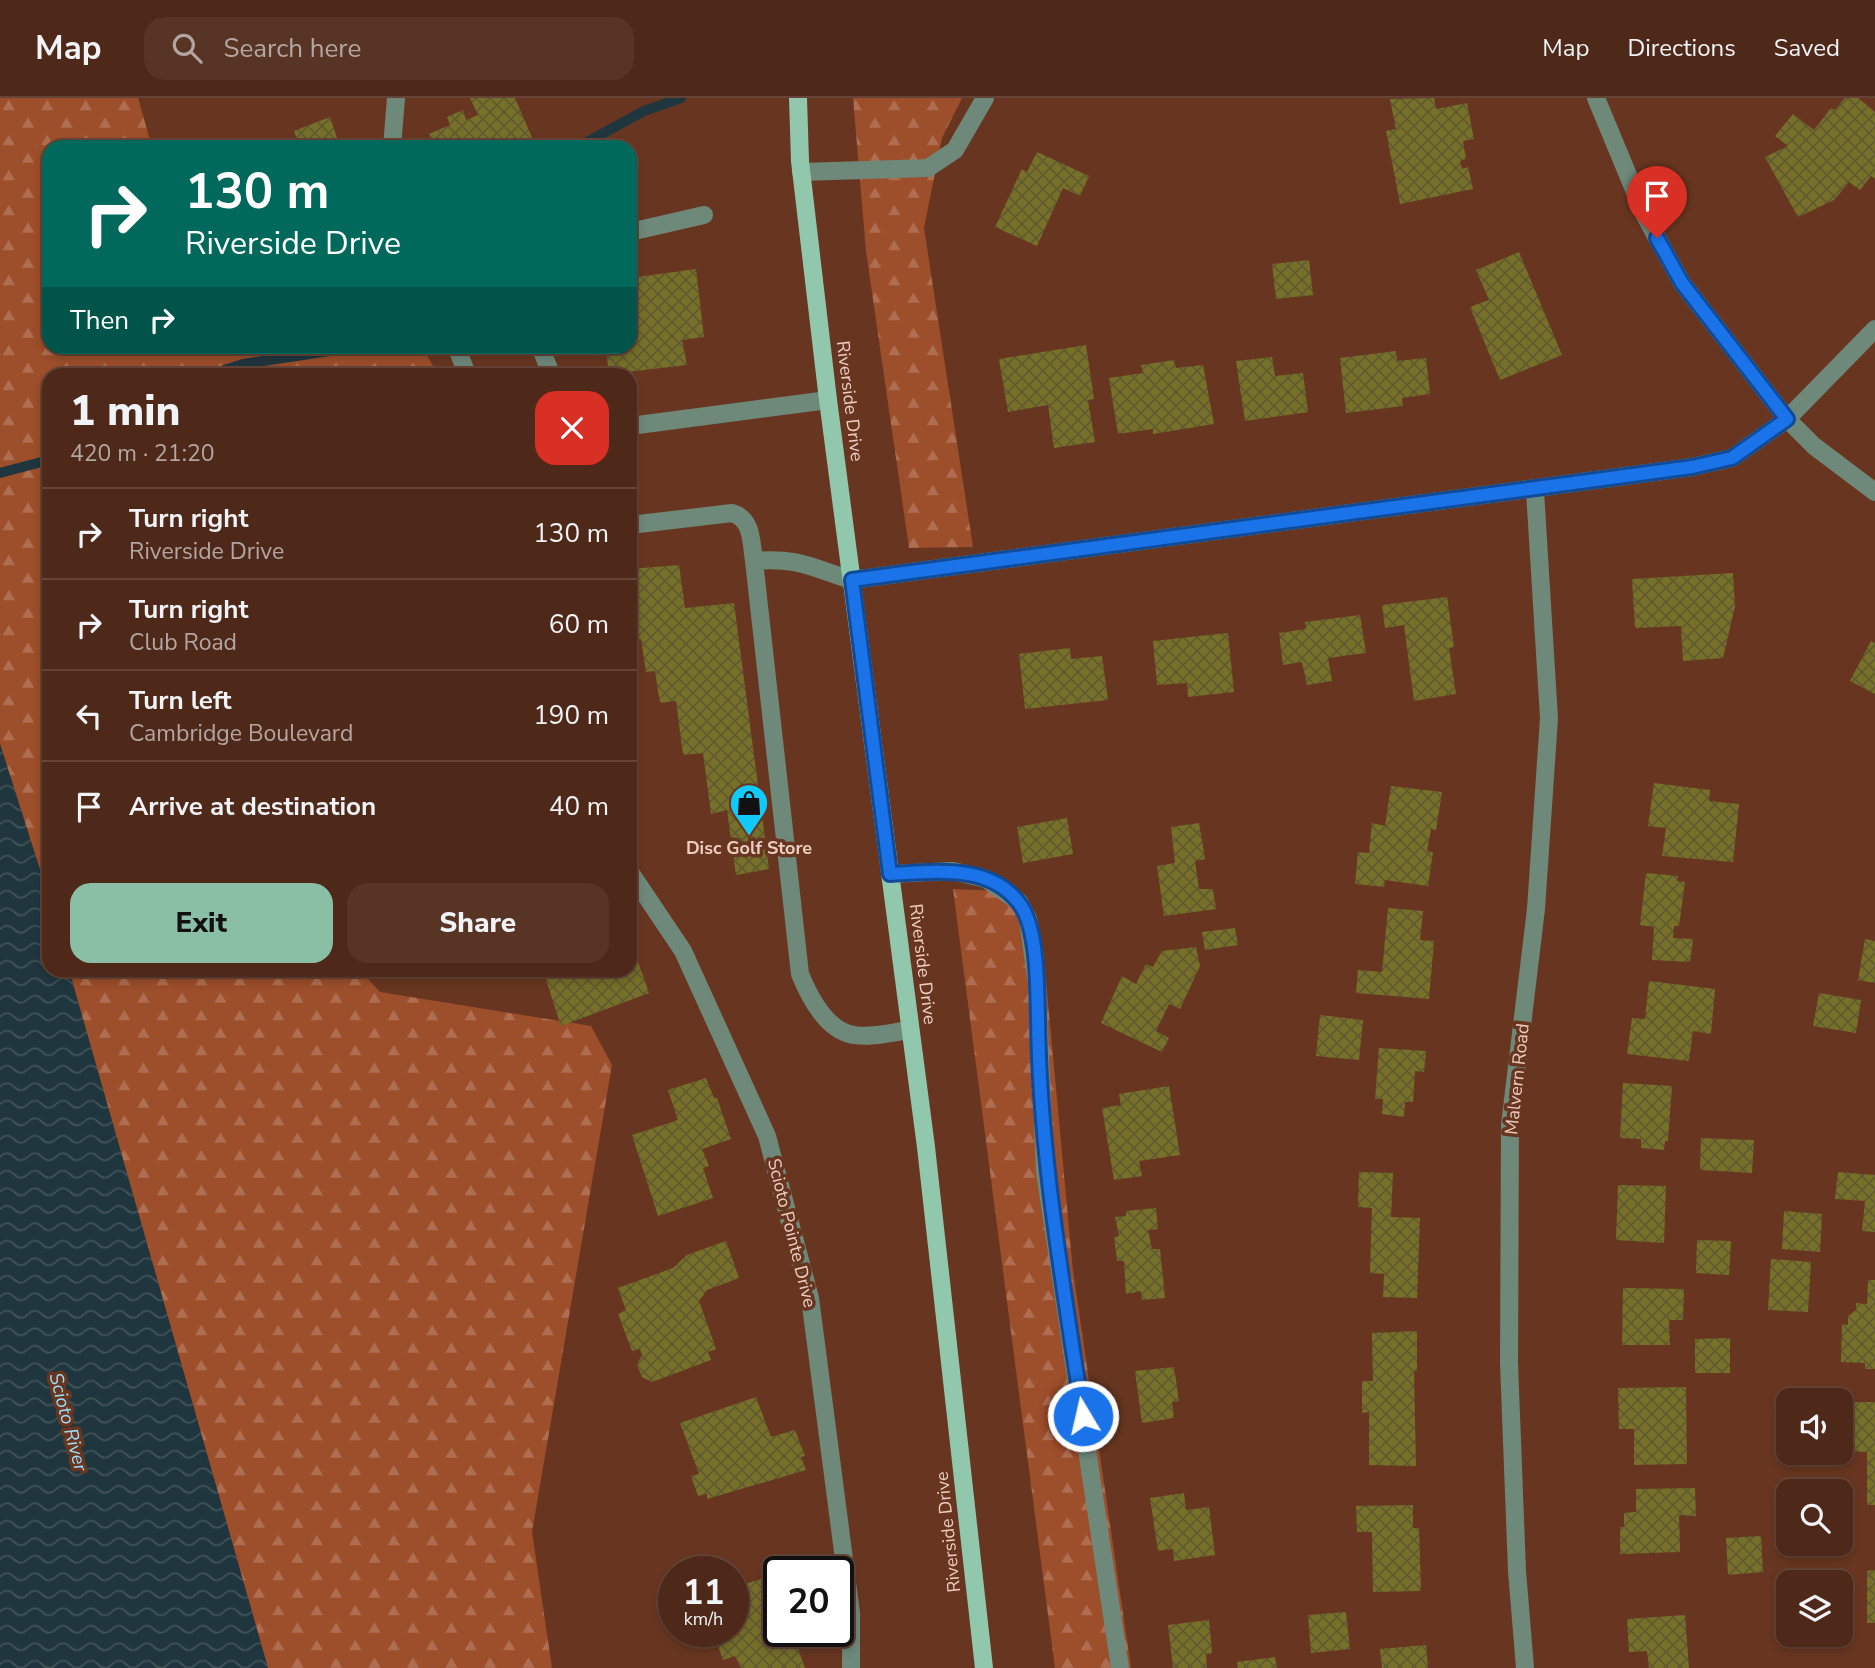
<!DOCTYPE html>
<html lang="en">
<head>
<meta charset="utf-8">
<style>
	:root { --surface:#4e2818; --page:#583425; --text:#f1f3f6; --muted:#b3a6a2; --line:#654437; --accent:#8abfa5 }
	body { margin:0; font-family:"Nunito Sans",sans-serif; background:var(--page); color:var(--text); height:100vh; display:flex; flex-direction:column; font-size:26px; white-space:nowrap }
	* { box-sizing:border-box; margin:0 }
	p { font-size:23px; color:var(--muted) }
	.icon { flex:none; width:38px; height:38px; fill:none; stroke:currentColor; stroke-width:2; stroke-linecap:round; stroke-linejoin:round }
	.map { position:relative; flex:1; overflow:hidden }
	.side { position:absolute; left:42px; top:270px; width:595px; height:609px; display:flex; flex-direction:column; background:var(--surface); border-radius:21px; box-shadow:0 4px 10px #0003,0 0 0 2px var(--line) }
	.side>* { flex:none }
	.guide { position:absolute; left:42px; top:42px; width:595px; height:214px; border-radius:21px; box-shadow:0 4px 10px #0003,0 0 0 2px var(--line); background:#00695c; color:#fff; overflow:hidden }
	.buttons { position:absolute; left:1776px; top:1290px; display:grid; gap:14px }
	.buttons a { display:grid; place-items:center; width:77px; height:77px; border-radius:14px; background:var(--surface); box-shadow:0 4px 10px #0003,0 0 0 2px var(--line); font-size:35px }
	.speed { position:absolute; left:658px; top:1458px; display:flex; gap:14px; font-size:35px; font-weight:700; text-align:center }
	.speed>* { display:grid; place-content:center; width:91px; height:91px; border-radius:50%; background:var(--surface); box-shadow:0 4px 10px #0003,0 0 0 2px var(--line); line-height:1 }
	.speed small { font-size:18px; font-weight:400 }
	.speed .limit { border:4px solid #111; border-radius:10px; background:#fff; color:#111 }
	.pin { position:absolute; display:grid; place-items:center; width:60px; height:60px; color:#fff; margin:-72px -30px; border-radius:50% 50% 50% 0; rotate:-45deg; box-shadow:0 0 7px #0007 }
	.pin .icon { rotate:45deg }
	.me { position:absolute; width:77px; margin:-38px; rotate:351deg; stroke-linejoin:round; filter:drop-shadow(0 0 5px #0008) }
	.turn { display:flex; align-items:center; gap:24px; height:147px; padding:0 28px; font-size:32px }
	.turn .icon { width:91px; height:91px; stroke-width:2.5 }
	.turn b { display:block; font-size:49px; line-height:60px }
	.then { display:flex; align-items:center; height:66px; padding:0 28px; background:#0003; gap:14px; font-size:26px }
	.round { display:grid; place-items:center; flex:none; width:74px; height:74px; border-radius:21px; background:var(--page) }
	.summary { display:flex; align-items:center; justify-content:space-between; height:119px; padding:0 28px }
	h1 { font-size:42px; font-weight:800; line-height:52px }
	.cta { display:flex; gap:14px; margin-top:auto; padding:14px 28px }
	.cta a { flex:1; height:80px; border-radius:21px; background:var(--accent); color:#111; font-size:28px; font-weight:800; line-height:80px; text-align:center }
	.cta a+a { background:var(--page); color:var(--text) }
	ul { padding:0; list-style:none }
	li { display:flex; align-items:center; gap:21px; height:91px; padding:0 28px; border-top:2px solid var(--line) }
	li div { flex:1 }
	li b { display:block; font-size:26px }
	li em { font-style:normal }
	header { display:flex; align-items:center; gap:42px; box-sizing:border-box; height:98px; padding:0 35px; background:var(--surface); border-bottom:2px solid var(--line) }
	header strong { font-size:33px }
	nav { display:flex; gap:38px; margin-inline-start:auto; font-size:24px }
	.search { width:490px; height:63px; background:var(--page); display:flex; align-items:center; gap:18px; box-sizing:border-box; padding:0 24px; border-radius:21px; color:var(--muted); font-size:26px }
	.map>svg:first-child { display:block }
	.forest { fill:url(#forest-firs) }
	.water { fill:url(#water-waves) }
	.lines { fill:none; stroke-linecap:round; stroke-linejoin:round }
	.stream { stroke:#20363e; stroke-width:10 }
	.building { fill:url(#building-cross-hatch) }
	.minor { stroke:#6e887a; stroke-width:18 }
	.major { stroke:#91c7ad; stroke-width:18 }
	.route-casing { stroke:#114b97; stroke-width:18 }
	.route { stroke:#1a73e8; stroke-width:12 }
	.labels { text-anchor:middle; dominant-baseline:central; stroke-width:7; stroke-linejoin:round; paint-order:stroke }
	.street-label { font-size:18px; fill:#eccdc0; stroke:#683620 }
	.poi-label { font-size:18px; font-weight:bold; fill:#eccdc0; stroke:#683620 }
	.water-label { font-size:19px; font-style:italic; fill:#9dddf6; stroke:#683620 }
</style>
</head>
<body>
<header>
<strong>Map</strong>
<div class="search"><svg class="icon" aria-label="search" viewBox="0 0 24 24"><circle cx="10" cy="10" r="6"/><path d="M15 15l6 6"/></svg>Search here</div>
<nav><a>Map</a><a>Directions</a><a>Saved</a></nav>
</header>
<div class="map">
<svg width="1875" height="1570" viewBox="0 0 1875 1570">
	<defs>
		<pattern id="forest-firs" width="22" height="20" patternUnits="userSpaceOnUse" patternTransform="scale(1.75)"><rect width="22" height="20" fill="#9d4e2a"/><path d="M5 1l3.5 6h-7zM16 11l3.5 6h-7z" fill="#af6e51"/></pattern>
		<pattern id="water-waves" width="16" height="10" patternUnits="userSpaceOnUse" patternTransform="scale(1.75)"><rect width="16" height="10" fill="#20363e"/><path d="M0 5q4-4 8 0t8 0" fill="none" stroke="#415258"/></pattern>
		<pattern id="building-cross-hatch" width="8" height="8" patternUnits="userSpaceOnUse" patternTransform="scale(1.75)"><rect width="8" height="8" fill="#777029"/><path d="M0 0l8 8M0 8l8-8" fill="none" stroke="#615a31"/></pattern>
	</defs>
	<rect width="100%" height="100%" fill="#683620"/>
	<path class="forest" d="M0,0H138L152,49H49V248L422,249L436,273L434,276H49V800L0,646Z
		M853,0H962L942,40L924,130L973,449L909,450L866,153Z
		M953,791L1022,794L1043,851L1073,1173L1131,1570H1055Z
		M69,872H360L380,894L591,928L612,967L532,1434L552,1570H268Z"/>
	<path class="water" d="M0,646L49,800V872H69L268,1570H0Z"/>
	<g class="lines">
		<path class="stream" d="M578,49L644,13L681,0
			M212,276L243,266L363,248
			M0,375L49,362"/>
	</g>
	<path class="building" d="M470,0H515L536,49H434L429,36L450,27L447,19L463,12L466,22L478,17Z
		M1434,0L1436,11L1467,5L1474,41L1463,43L1466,61L1460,63L1462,71L1468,69L1473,91L1400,106L1386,33L1396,31L1390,1Z
		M1845,0H1858L1875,14V81L1871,78L1860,92L1849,84L1834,102L1798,119L1765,59L1788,48L1775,38L1793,16L1814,32L1831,10L1835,12Z
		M330,19L340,49H300L294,33Z
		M1037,54L1089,78L1080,98L1063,90L1037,148L995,129L1022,71L1027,74Z
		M1519,154L1562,257L1500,282L1470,209L1489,202L1476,172Z
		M1309,162L1313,197L1276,201L1272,166Z
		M696,171L704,239L682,242L687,267L609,276L606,252L581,255L580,248H630V180Z
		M1086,247L1094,301L1088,302L1095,344L1054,350L1048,307L1008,314L999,261Z
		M1396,253L1397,263L1426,260L1430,296L1402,300L1403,308L1346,315L1340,260Z
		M1272,259L1275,278L1303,275L1308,314L1245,323L1236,263Z
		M1174,262L1176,270L1203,267L1214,326L1153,336V331L1118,336L1109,280L1143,275L1141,267Z
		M679,467L685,510L734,505L769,771L736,777L727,712L711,716L703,655L683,657L676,603L660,605L655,573L646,574L641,541L630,542V471Z
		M1733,475L1735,508L1723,560L1683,563L1681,528L1635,530L1632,481Z
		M1447,499L1454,549L1449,550L1456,596L1414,603L1404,527L1385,530L1382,507Z
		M1360,517L1366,555L1328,560L1332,583L1307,587L1302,564L1283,567L1279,535L1306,531L1305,524Z
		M1228,535L1234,594L1188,599L1187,585L1157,587L1153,543Z
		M1871,543L1875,545V596L1850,583Z
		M1070,550L1071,561L1102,558L1108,602L1025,611L1019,556Z
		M1654,685L1710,692L1709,703L1739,706L1733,764L1662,758L1666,730L1648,728Z
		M1391,688L1442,694L1436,732L1431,731L1427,753L1433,754L1428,788L1385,782L1384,789L1355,786L1358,754L1369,755L1372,725L1385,728Z
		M1067,720L1073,756L1023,765L1017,729Z
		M1199,725L1205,761L1195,763L1199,791H1213L1216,811L1164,818L1157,768L1175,765L1171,729Z
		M1646,775L1678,778L1677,783L1685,784L1679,828H1674L1673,840L1693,841L1690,864L1652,862L1654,829L1640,827Z
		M1388,810L1423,813L1420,842L1434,843L1429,901L1356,895L1358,872L1382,874Z
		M1235,830L1238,847L1205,852L1202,834Z
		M1865,841L1875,843V885L1858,882Z
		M1196,849L1200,868L1180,911L1169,906L1156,933L1169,940L1162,954L1101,925L1122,878L1136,886L1146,866L1153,869L1162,853Z
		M636,858L649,895L561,928L543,872H630V860Z
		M1649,883L1715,891L1711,936L1693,933L1689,963L1627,956L1632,920L1645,921Z
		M1819,895L1861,902L1856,935L1813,928Z
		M1320,917L1363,922L1359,962L1316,958Z
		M1379,950L1426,953L1424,974L1415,973L1413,1004H1405L1404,1019L1382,1016L1383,1001H1375Z
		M706,980L714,1000H717L731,1041L702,1051L709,1068L703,1070L713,1100L658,1118L632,1037L678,1022L668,992Z
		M1623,985L1672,988L1668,1043H1665L1664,1052L1641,1050V1041L1620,1040Z
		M1169,988L1180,1057L1139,1063L1142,1078L1114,1082L1102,1010L1121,1007L1119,996Z
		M1701,1040L1754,1042L1752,1075L1700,1072Z
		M1359,1074L1393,1075L1391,1119L1420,1120L1417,1200L1383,1199L1384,1176L1370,1175L1372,1110L1358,1109Z
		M1838,1074L1875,1077V1134L1862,1133L1865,1103L1835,1101Z
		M1618,1087L1666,1088L1664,1145L1616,1142Z
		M1156,1110L1158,1131L1148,1132L1152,1151H1160L1165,1200L1142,1202L1141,1193L1126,1196L1124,1163H1117L1114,1139L1119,1138L1115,1119L1126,1118V1113Z
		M1784,1113L1822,1116L1820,1154L1782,1151Z
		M1697,1142L1731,1143L1729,1177L1696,1175Z
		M726,1143L739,1180L707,1192L699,1203L716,1251L708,1254L711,1262L652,1284L642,1279L637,1267L642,1257L640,1251L632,1253L618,1216L626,1212L618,1190L673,1170L687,1157Z
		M1771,1161L1811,1164L1808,1214L1768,1212Z
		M1868,1182H1875V1271H1865V1265L1841,1264L1842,1226L1848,1227V1218L1856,1212V1205L1867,1206Z
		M1623,1190L1684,1191L1683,1222H1669L1670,1247H1622Z
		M1417,1233V1273H1414L1416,1368L1369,1367V1314L1362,1315V1283H1373L1372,1235Z
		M1730,1240V1275H1695V1241Z
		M1174,1269L1179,1303L1172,1304L1174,1320L1142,1325L1135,1273Z
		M1686,1289L1687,1366L1634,1367V1331H1619L1618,1290Z
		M756,1299L771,1339L795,1332L805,1358L801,1359L806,1372L707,1401V1396L698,1398L691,1378L699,1376L680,1325Z
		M1845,1304H1875V1407H1867V1354L1845,1353Z
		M1695,1390L1696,1418L1679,1417L1680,1454L1620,1456V1429H1624V1415L1636,1414V1391Z
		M1184,1395L1186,1412L1209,1409L1215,1457L1174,1463L1173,1451L1158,1453L1150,1400Z
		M1413,1407V1430H1419L1421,1493L1373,1494L1372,1434H1357L1356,1408Z
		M1761,1438L1763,1474L1728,1477L1726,1440Z
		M1875,1472V1525H1867V1473Z
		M779,1475V1533H792L805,1570H741L735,1558L723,1562L713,1533H733V1490Z
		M1346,1514L1350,1551L1311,1555L1308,1517Z
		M1685,1517L1689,1570H1649L1647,1553L1629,1554L1627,1521Z
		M1209,1522L1212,1555L1206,1556L1207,1570H1173L1168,1527Z
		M1426,1547L1428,1570H1382L1380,1551Z
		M1275,1559L1277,1570H1238L1237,1564Z"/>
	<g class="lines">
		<path class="minor" d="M1596,0L1645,118L1682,185L1787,321L1814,348L1875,394
			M392,49L396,0
			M801,74L928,70L955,52L985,0
			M630,134L704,117
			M456,248L467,276
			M540,248L551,276
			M630,328L828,302
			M630,427L732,415C753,421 751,445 754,463C798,459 812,470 852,482L1692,369L1732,360L1787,321L1875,231
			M754,463L800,876C809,898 826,933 854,937C871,940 893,934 910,932
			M630,774L683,853L767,1038L810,1200L851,1515V1570
			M890,776L953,773L986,781L1019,804L1028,821L1037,886L1045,1074L1120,1570
			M1525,1570L1517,1473L1509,1265L1510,1027L1536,811L1549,620L1535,393"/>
		<path class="major" d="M798,0L800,63L828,302L926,1049L984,1570"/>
	</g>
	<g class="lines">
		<g class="route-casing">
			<path id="route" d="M1083,1318C1063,1185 1039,1053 1038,918C1037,888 1038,829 1019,805C989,765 933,774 890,776L852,482L1692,369L1732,360L1787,321L1682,185L1657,140"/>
		</g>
		<use href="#route" class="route"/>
	</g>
	<defs>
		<g id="shop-pin" transform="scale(2.0125)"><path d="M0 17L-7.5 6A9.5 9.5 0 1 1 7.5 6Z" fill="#10cafa" stroke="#683620"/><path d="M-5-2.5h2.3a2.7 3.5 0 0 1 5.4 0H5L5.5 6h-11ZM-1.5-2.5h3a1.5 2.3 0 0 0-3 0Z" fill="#111"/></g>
	</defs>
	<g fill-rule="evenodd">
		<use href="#shop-pin" x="749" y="705"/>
	</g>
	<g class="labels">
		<g class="street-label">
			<text transform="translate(850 303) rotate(83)">Riverside Drive</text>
			<text transform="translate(923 866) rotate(83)">Riverside Drive</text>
			<text transform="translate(1517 981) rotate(-84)">Malvern Road</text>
			<text transform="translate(792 1135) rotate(76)">Scioto Pointe Drive</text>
			<text transform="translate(948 1434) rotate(-96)">Riverside Drive</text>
		</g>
		<g class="poi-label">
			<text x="749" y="750">Disc Golf Store</text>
		</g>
		<g class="water-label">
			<text transform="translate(68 1324) rotate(75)">Scioto River</text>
		</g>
	</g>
</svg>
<div class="buttons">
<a><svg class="icon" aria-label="sound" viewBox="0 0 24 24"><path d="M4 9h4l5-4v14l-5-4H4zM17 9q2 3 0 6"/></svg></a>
<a><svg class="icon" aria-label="search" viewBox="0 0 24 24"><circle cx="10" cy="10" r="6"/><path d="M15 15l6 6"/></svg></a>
<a><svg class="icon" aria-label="layers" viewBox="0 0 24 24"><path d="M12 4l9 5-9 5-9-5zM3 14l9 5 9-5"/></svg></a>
</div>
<div class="speed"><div>11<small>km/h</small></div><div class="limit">20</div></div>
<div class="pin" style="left:1657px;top:140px;background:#d93025"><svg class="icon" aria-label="arrive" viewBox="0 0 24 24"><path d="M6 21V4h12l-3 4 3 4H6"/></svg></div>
<svg class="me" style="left:1083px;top:1318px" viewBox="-20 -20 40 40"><circle r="17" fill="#1a73e8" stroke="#fff" stroke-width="3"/><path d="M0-11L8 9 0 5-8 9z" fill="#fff"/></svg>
<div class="guide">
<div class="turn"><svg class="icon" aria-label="right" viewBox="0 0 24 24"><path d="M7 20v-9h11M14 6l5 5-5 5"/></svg><div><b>130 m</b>Riverside Drive</div></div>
<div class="then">Then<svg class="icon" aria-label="right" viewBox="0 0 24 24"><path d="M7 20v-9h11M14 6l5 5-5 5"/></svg></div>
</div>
<section class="side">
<div class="summary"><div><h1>1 min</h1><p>420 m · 21:20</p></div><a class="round" style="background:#d93025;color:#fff"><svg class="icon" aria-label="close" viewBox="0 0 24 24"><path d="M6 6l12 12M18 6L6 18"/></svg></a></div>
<ul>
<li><svg class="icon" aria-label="right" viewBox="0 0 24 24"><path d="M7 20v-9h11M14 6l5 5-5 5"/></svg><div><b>Turn right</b><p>Riverside Drive</p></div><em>130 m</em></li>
<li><svg class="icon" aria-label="right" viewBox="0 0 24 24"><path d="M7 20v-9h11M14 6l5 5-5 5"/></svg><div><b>Turn right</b><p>Club Road</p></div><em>60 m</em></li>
<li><svg class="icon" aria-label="left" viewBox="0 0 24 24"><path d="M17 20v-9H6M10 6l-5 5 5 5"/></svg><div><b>Turn left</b><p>Cambridge Boulevard</p></div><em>190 m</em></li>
<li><svg class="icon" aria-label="arrive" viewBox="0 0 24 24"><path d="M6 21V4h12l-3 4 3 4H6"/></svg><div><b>Arrive at destination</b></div><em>40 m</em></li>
</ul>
<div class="cta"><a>Exit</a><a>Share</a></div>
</section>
</div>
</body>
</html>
